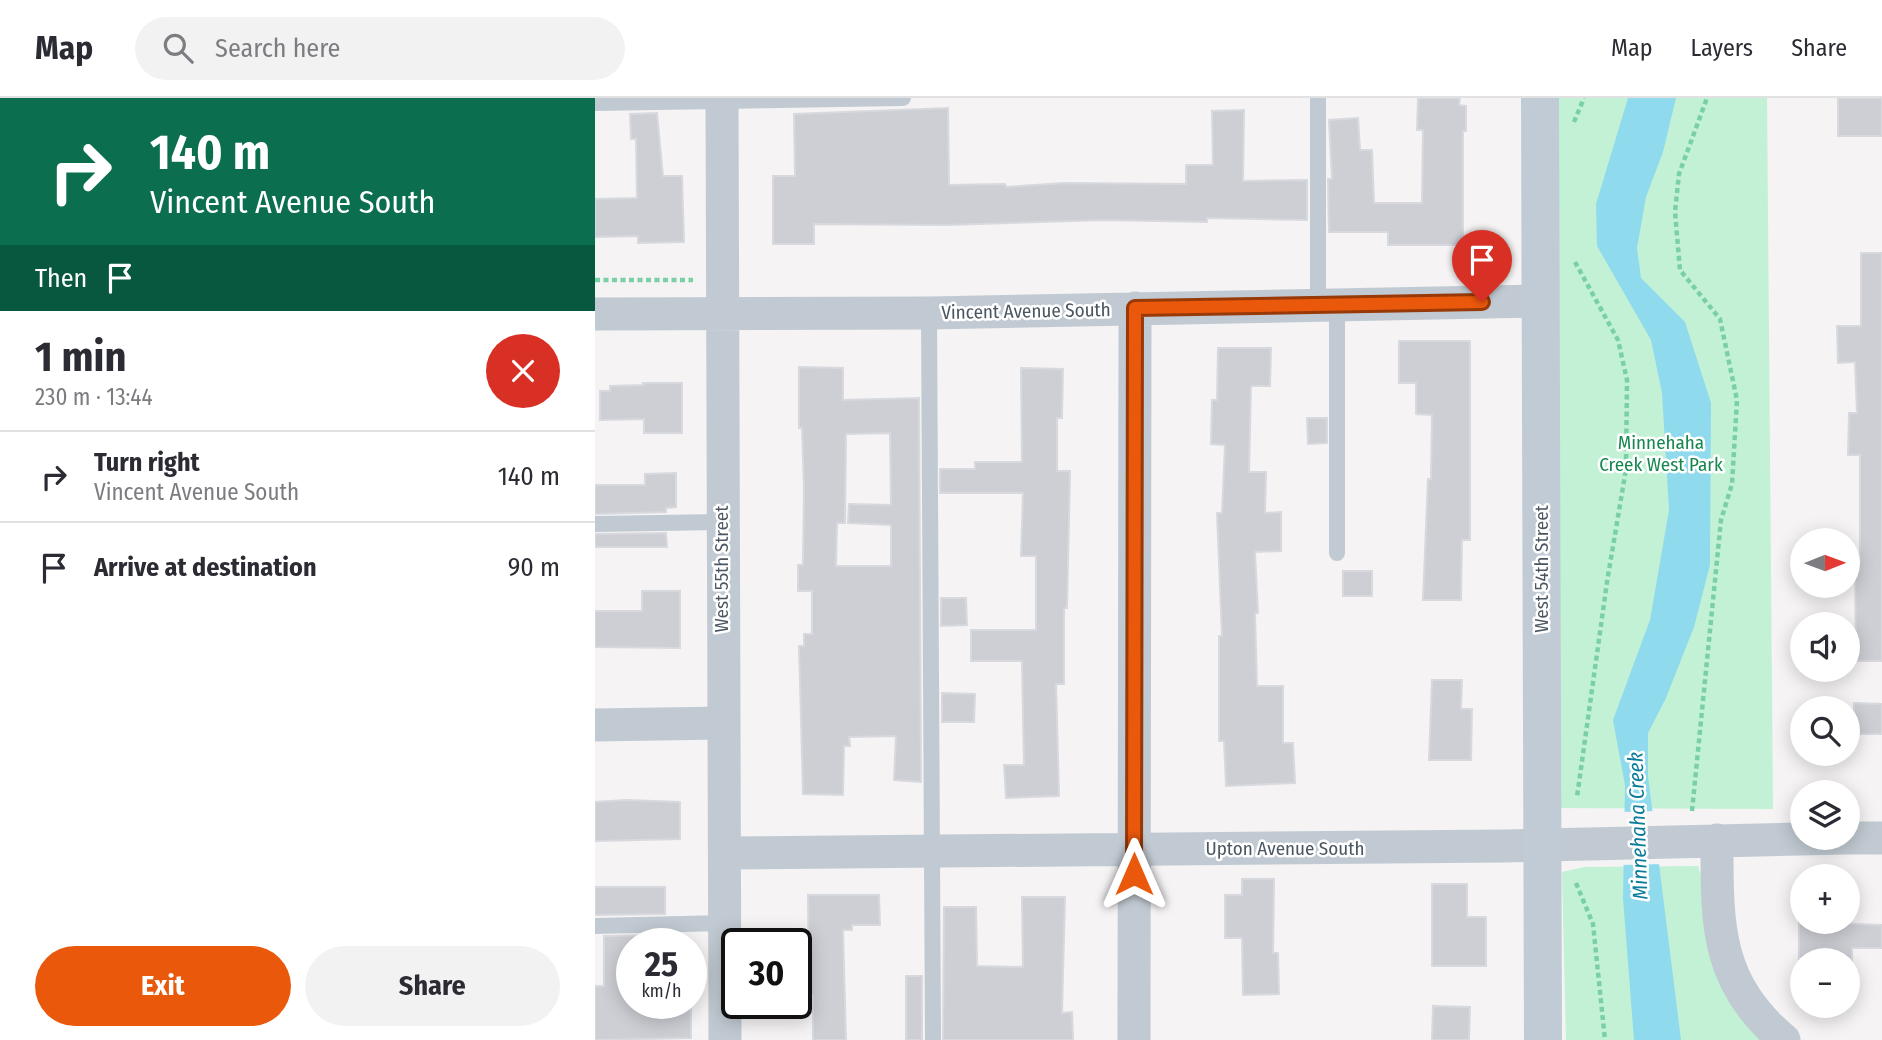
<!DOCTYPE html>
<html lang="en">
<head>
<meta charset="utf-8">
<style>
	:root { --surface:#fff; --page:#f2f2f3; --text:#2b2b33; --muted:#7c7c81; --line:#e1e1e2; --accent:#ea580c }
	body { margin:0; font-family:"Fira Sans Condensed",sans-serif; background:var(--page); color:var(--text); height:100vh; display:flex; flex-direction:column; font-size:26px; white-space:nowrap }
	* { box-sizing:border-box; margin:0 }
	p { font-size:23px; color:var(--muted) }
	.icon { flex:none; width:38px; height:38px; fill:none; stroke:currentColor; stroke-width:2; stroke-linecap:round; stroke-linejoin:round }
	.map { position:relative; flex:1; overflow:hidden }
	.details { display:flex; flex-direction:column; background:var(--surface); width:595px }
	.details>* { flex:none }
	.hud { background:#0b6e4f; color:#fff; overflow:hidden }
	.needle { width:46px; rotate:89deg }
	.buttons { position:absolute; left:1195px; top:430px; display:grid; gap:14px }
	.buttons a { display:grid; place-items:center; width:70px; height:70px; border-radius:50%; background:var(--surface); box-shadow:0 4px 18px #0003; font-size:35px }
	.speed { position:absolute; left:21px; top:830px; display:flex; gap:14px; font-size:35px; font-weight:700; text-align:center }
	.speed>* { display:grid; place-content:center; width:91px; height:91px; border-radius:50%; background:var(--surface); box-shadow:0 4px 18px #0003; line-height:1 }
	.speed small { font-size:18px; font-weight:400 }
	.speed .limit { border:4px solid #111; border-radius:10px; background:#fff; color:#111 }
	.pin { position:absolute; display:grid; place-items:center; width:60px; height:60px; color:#fff; margin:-72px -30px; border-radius:50% 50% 50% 0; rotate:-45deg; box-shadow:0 0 7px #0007 }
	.pin .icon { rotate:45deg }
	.me { position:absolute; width:77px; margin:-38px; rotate:0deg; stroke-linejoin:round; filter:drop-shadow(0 0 5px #0008) }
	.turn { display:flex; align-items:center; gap:24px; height:147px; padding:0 35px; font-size:32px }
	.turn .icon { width:91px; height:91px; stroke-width:2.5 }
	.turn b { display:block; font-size:49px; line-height:60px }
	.then { display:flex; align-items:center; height:66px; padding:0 35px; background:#0003; gap:14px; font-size:26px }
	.round { display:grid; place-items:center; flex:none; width:74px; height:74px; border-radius:37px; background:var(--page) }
	.summary { display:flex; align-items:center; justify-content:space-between; height:119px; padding:0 35px }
	h1 { font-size:42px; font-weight:700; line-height:52px }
	.primary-button { display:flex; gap:14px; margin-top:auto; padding:14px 35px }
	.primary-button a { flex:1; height:80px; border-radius:42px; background:var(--accent); color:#fff; font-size:28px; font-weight:700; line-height:80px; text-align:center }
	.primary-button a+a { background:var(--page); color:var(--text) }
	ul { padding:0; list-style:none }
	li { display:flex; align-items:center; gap:21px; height:91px; padding:0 35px; border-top:2px solid var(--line) }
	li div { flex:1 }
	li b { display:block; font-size:26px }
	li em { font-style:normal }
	header { display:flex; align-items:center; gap:42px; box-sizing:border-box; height:98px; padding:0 35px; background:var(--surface); border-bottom:2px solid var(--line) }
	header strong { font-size:33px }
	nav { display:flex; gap:38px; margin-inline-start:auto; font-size:24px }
	.search { width:490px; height:63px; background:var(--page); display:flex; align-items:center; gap:18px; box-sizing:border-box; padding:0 24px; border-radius:38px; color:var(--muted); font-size:26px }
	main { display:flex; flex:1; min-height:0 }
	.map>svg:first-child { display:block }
	.green { fill:#c3f1d5 }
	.water { fill:#90daee }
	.pier { fill:#f5f3f3 }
	.building { fill:#cdcfd5; stroke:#d7d9de; stroke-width:2; fill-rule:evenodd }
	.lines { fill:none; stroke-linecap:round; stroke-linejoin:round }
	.path { stroke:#7ad0a6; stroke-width:4.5; stroke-dasharray:5 3.5; stroke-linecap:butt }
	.lane { stroke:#c1cad2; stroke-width:16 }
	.street { stroke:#c1cad2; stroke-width:33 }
	.secondary { stroke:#c1cbd6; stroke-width:38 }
	.route-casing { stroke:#983908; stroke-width:18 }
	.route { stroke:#ea580c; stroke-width:12 }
	.labels { text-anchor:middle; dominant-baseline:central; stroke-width:5; stroke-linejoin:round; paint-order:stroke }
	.street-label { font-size:19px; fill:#4a5661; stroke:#fff }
	.park-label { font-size:19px; fill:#17864f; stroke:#fff }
	.water-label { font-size:21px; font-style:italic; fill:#0c7c9b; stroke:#fff }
</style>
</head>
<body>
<header>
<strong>Map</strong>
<div class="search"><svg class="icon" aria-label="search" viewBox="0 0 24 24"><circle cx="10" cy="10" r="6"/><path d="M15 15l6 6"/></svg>Search here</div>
<nav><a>Map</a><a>Layers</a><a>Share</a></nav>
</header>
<main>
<section class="details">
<div class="hud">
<div class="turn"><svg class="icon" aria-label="right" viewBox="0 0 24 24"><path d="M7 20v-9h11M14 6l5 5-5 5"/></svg><div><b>140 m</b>Vincent Avenue South</div></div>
<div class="then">Then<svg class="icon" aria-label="arrive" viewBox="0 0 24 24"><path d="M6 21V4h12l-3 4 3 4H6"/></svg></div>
</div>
<div class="summary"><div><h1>1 min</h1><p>230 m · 13:44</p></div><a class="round" style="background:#d93025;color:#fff"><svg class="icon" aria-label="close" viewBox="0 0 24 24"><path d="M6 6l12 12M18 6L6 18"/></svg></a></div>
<ul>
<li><svg class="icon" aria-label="right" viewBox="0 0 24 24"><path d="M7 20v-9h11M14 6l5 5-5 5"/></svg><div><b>Turn right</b><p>Vincent Avenue South</p></div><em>140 m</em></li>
<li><svg class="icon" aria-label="arrive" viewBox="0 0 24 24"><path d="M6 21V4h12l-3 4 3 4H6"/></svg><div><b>Arrive at destination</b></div><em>90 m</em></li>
</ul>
<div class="primary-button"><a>Exit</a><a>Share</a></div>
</section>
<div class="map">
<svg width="1287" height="942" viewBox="0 0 1287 942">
	<rect width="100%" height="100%" fill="#f5f3f3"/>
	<path class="green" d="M956,0H1172L1178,711L958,710Z
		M1103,768L1139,885L1189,942H971L967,774L989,769Z"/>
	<path class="water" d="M1033,0H1081L1068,54L1051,99L1042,150L1046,180L1090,224L1116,305L1115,467L1099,529L1071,600L1053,635V678L1086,942H1039L1028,800L1030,687L1018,622L1055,522L1074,412L1067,295L1056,242L1002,148L1001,106Z"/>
	<path class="pier" d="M1062,713L1070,766L1025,767L1026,714Z"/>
	<path class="building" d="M823,0H865L864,7L871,8V33H868V147H793V134H734L733,81H737L734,22L763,20L765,52H777L779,105H827L828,32H822Z
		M1243,0H1287V38H1243Z
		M353,10L354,87L410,86L411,89L469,85L591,86V67H618L617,13L649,12L648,83L712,82V122L612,120V124L509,122L351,127L219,126V146H178V78H200L199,16Z
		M62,15L68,78H87L89,144L43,145V138L0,139V101L42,100L41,41H36L35,16Z
		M1266,155H1287V563H1261L1260,464H1265V357H1253L1254,315H1262L1260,264L1243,265L1242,228H1266Z
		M804,243H875V442H867L866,502H828L833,381H836L837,317L821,316V285H804Z
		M623,250H676L675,288H656L654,374H671L670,415L686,414V453L660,454L663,515H660L662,588H688V645H698L700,685L631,688L629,643H624V538H627L622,415H627L630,347L616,346L617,302H622Z
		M204,269L248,270V302L324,300L326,684L299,682L301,638L254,639L255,648H249L248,697L208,696L204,548H209V536H217V493H203V467H208L209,390L207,330H204ZM295,335L296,407L254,406L253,425L296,427V468H241L242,425H250L251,336Z
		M426,270L468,271L467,320H462V373H475L472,510H469V586H461L464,698L411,700L409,667H429L427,563H376V532H441V458H426L428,395H345V371H380V364H427Z
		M48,285H87V335H49V321L5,322V293H15V288L49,287Z
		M712,320H732V345L713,346Z
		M81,375V409L71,410V414L0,416V387H50V376Z
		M71,435L72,449H0V436Z
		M748,473H777V498H748Z
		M47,493H85V550L0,549V513H47Z
		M346,500H371L372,527L346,528Z
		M837,582H867L866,611H877L876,662H834Z
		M347,595L380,596L379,624H347Z
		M1259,605L1287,606V636H1259Z
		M32,702L85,704V741L0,743V704Z
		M647,781H679L678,855H683L684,896L648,897L647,840H630V797H647Z
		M837,786H872V819H891V868H837Z
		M0,789H70V816L0,817Z
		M213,797H284L285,827H257V832H248L251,942H218V897H214Z
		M427,799H470L467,915L477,914L478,942H348L349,809H381L382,868L428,869Z
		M1204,824L1287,827V850H1257V863L1204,861Z
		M66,837V845H37V905L96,906V940L0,942V888H9V838Z
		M311,878H327V942H311Z
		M838,908L875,909L874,942H837Z"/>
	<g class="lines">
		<path class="path" d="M979,24L989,0
			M980,164L1023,242L1032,282L1031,371L1012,484L982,699
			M0,182H98
			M1097,713L1126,422L1137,386L1142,302L1125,221L1085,172L1080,114L1084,76L1112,0
			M981,785L998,826L1010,942"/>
		<path class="lane" d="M723,0V207
			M0,5L308,0
			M334,215L338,942
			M0,426L126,424
			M742,455V207
			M0,828L130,825"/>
		<path class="street" d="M127,0L130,942
			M0,216L334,215L945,203
			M0,627L127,625
			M1253,740H1287
			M1122,742C1122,826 1120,884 1189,942
			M130,755L910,748L1249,740
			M539,942L540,210"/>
		<path class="secondary" d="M945,0L948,942"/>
	</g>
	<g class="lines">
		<g class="route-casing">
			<path id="route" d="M539,776L540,210L887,204"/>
		</g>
		<use href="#route" class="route"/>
	</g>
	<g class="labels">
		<g class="street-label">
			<text transform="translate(431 213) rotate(-1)">Vincent Avenue South</text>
			<text transform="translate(126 471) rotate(-90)">West 55th Street</text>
			<text transform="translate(946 471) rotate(-90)">West 54th Street</text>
			<text x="690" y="750">Upton Avenue South</text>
		</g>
		<g class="park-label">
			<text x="1066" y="344">Minnehaha<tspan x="1066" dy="22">Creek West Park</tspan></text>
		</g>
		<g class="water-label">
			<text transform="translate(1043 728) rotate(-92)">Minnehaha Creek</text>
		</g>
	</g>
</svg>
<div class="buttons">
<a><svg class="needle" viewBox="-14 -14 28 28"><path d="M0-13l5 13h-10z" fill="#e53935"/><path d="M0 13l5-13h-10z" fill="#7c7c81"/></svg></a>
<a><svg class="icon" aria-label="sound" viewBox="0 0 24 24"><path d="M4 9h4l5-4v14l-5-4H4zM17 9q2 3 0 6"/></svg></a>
<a><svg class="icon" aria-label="search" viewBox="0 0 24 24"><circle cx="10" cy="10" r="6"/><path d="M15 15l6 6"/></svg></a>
<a><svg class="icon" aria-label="layers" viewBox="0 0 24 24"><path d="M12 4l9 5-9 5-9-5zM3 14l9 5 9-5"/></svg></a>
<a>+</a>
<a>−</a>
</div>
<div class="speed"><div>25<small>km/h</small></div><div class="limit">30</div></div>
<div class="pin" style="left:887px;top:204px;background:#d93025"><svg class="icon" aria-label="arrive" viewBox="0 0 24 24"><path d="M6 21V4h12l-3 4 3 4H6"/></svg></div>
<svg class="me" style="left:539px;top:776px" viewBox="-20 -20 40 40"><path d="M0-17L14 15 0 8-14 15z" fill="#ea580c" stroke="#fff" stroke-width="4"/></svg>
</div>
</main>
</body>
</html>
